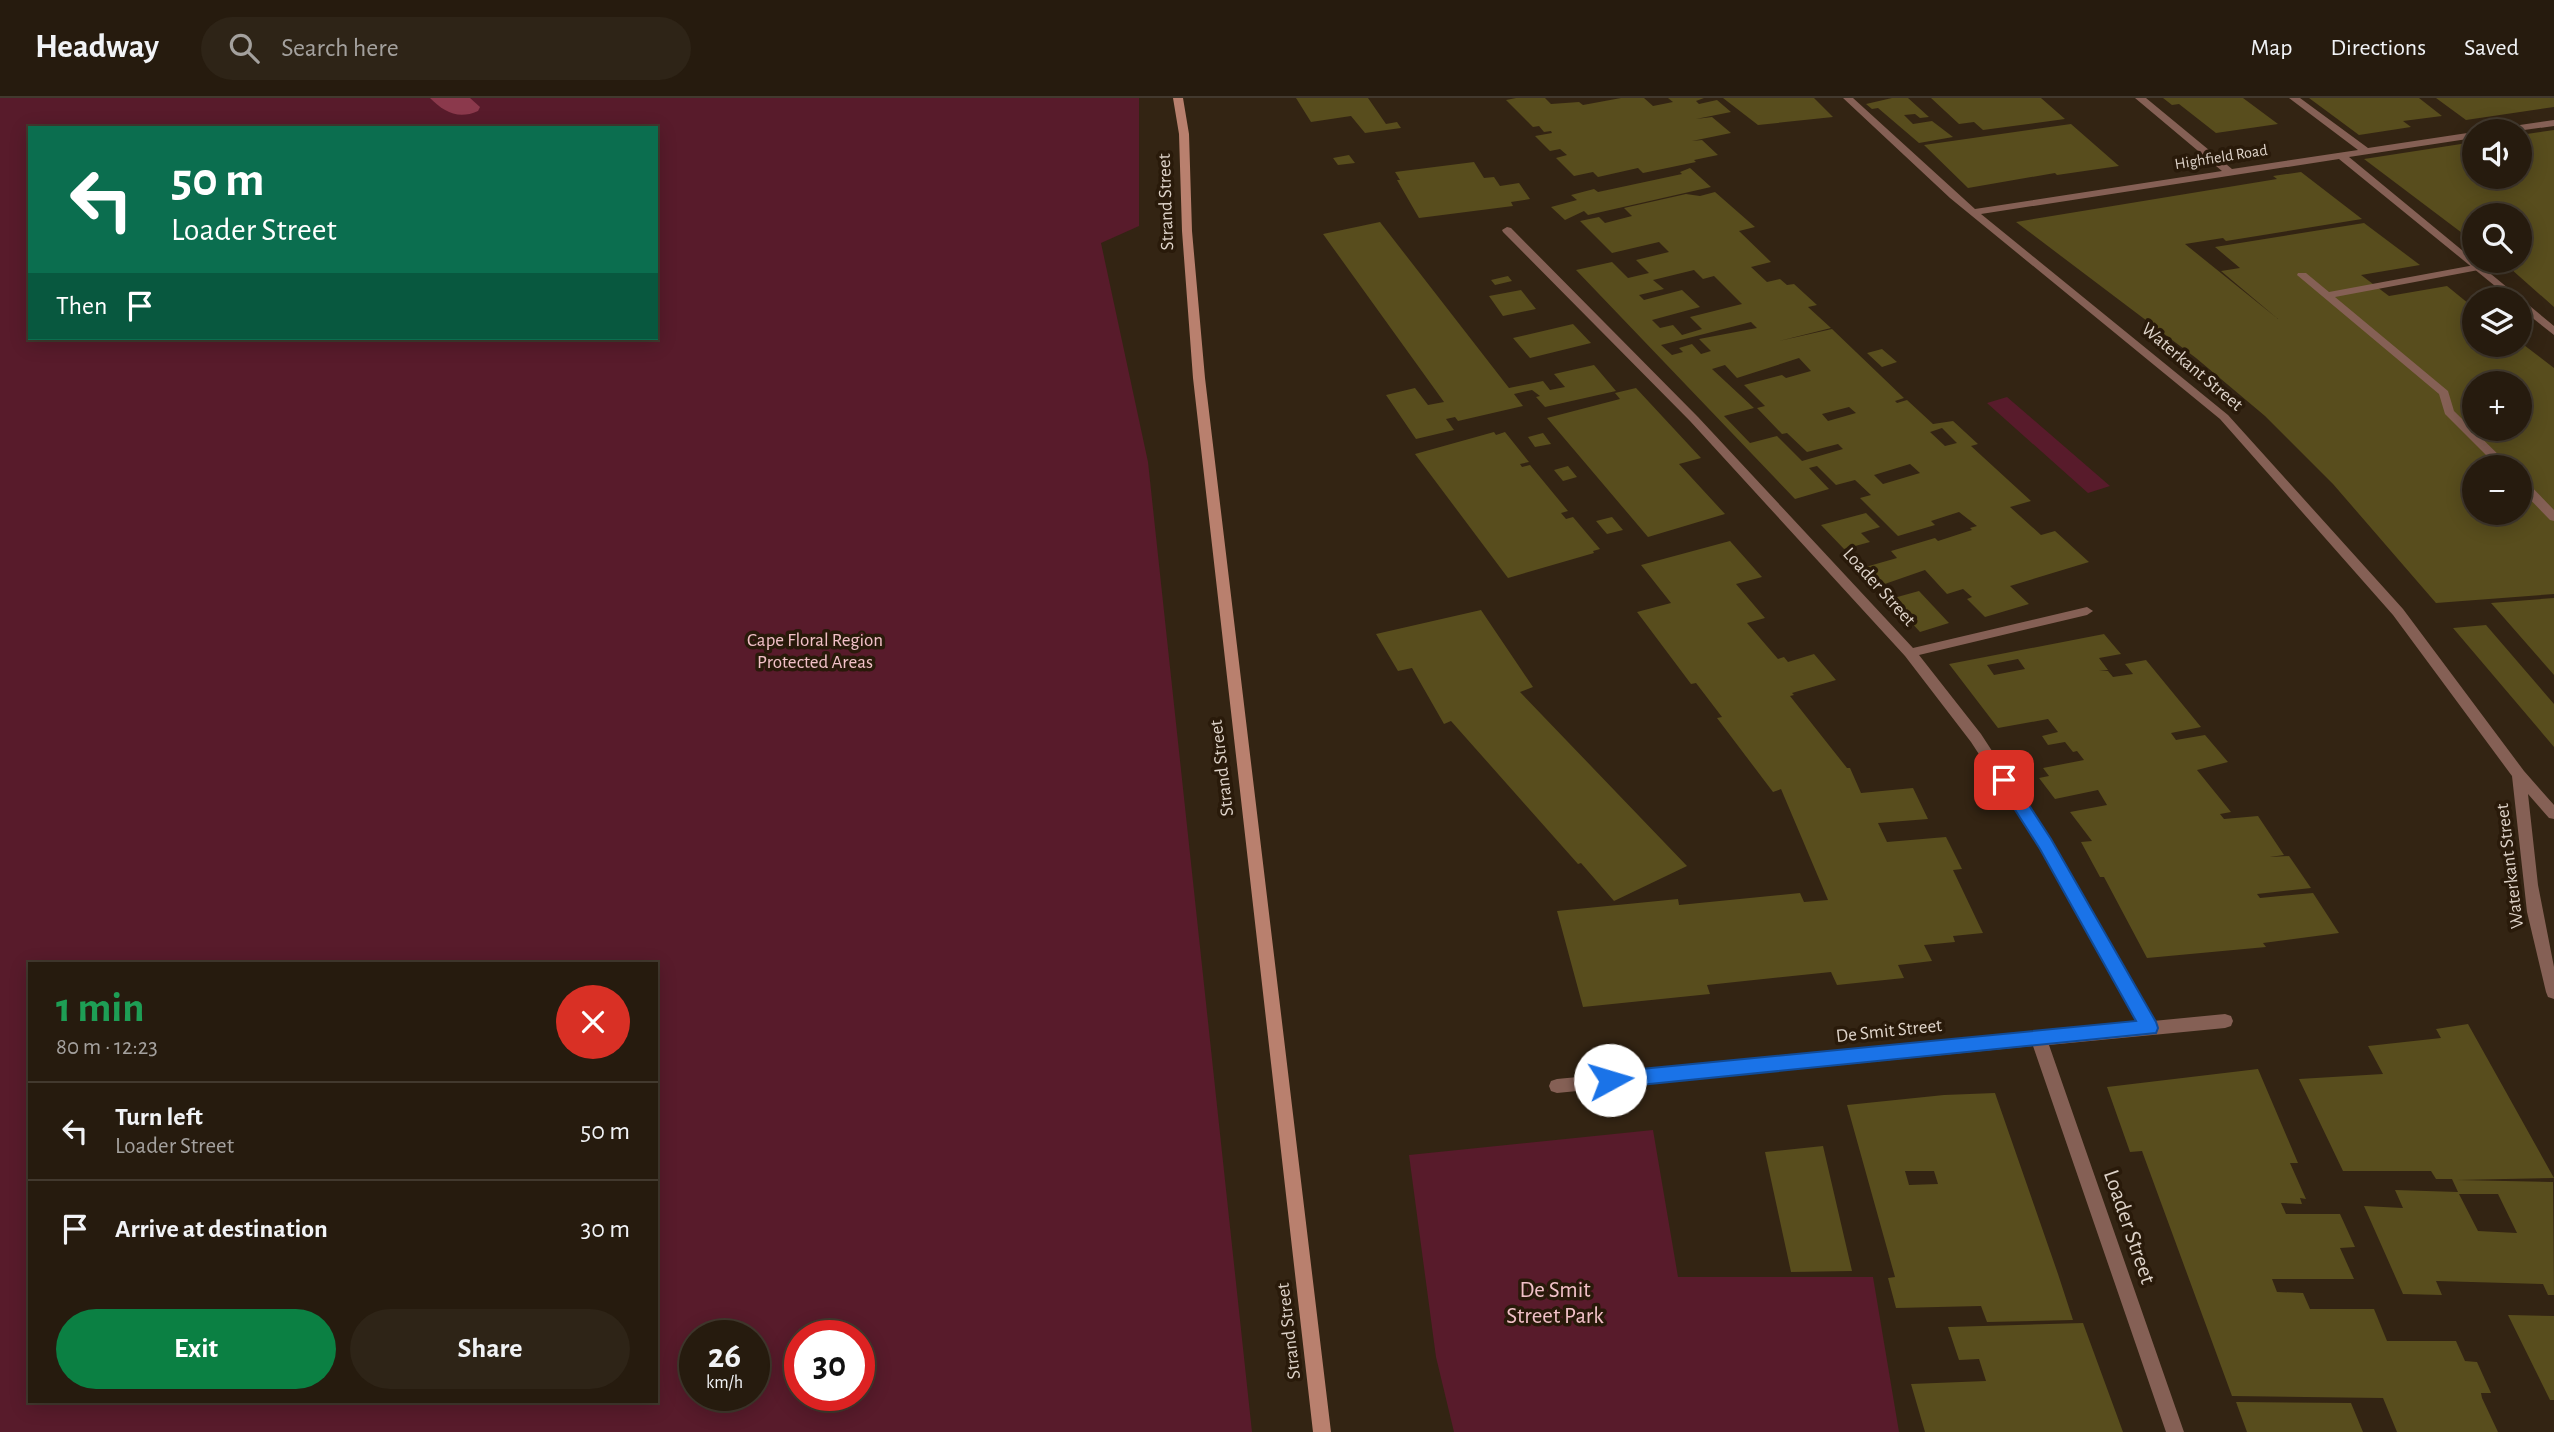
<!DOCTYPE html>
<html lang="en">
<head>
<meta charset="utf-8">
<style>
	:root { --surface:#261b0e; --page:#2e2417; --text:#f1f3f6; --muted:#a4a19e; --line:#42392e; --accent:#0b8043 }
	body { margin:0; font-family:"Alegreya Sans",sans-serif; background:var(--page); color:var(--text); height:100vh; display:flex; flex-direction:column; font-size:26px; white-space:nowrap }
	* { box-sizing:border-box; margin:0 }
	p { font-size:23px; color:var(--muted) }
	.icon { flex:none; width:38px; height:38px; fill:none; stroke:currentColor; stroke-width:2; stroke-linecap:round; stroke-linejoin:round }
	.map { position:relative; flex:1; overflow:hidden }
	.side { position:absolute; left:28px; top:864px; width:630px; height:441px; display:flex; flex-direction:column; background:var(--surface); border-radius:0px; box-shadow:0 4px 18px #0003,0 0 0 2px var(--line) }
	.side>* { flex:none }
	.banner { position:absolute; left:28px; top:28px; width:630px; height:214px; border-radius:0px; box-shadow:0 4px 18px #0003,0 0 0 2px var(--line); background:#0b6e4f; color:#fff; overflow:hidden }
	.controls { position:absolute; left:2462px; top:21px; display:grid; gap:14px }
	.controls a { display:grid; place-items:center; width:70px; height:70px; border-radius:50%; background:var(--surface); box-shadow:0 4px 18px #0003,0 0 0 2px var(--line); font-size:35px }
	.speed { position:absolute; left:679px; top:1222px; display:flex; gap:14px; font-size:35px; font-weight:700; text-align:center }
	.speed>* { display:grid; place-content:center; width:91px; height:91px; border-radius:50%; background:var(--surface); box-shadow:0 4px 18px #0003,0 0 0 2px var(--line); line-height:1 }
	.speed small { font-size:18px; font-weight:400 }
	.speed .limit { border:10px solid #d22; background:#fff; color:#111 }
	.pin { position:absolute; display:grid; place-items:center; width:60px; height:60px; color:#fff; margin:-30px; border-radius:14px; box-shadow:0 4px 10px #0006 }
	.me { position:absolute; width:77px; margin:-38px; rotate:84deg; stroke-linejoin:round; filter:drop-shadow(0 0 5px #0008) }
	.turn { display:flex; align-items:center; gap:24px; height:147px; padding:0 28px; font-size:32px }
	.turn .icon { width:91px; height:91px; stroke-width:2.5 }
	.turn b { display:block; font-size:49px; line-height:60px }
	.then { display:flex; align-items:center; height:66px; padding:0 28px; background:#0003; gap:14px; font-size:26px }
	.round { display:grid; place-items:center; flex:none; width:74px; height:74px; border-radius:37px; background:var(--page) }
	.headline { display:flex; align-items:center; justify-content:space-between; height:119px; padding:0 28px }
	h1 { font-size:42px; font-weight:600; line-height:52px; color:#1e9e55 }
	.primary-button { display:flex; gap:14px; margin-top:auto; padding:14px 28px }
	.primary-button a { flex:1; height:80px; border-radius:42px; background:var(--accent); color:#fff; font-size:28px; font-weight:600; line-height:80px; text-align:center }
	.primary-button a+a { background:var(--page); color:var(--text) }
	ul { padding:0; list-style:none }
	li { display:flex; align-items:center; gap:21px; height:98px; padding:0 28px; border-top:2px solid var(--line) }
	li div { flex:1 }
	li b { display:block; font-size:26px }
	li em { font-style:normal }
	header { display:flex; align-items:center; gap:42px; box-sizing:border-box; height:98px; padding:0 35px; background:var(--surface); border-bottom:2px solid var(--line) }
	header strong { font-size:33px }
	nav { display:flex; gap:38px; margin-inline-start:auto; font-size:24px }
	.search { width:490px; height:63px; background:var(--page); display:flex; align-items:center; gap:18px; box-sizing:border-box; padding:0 24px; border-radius:38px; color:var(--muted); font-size:26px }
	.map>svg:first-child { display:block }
	.green { fill:#581b2b; fill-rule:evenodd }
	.forest { fill:#8b394c }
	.building { fill:#584d1d; fill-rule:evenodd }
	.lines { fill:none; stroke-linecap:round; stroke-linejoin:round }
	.lane { fill:#856055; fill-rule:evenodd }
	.street { fill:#856055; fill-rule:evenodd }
	.secondary { fill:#b9806e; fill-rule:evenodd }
	.route { fill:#1a73e8; stroke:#114b97; stroke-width:2 }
	.labels { text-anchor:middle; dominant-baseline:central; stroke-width:7; stroke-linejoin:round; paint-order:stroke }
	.far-street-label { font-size:16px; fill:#ded3c9; stroke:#291a0a }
	.street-label { font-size:19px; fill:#ded3c9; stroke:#291a0a }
	.park-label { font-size:19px; fill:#f2c1c8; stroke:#291a0a }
	.near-street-label { font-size:23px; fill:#ded3c9; stroke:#291a0a }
	.near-park-label { font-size:23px; fill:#f2c1c8; stroke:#291a0a }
</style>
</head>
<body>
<header>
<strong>Headway</strong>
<div class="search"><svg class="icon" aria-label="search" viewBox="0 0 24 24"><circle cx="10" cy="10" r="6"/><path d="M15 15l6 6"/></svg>Search here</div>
<nav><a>Map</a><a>Directions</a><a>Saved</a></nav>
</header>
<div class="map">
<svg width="2554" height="1334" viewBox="0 0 2554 1334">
	<rect width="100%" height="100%" fill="#332413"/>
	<path class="green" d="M0,0H1139V128L1101,145L1148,364L1252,1334H0ZM30,30H656V240H30ZM30,866H656V1304H30ZM695,1237H754V1297H695ZM800,1237H859V1297H800Z
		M2007,299L2110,388L2088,395L1987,305Z
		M1653,1032L1678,1179H1873L1899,1334H1454L1436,1259L1409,1057Z"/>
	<path class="forest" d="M430,0H470L480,9L478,13C458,22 444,14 430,0Z"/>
	<path class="building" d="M1296,0H1368L1386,26L1397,24L1401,30L1365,35L1351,18L1311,24Z
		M1516,0H1545L1551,6L1579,4L1583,7L1621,0H1644L1653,8L1673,4L1668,0H1704L1696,3L1699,6L1717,2L1731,14L1696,21L1712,19L1731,35L1692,43L1702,42L1718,57L1694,62L1696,64L1643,75L1638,70L1598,79L1593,74L1574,78L1556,60L1567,57L1560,51L1550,53L1535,38L1552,35L1551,33L1544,34L1539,28L1533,29L1506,2Z
		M1723,0H1814L1833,19L1758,27Z
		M1892,0H1908L1929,19L1920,20L1915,16L1904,17L1913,26L1932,23L1953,39L1919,45L1878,10L1872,11L1866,6Z
		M1931,0H2041L2065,21L1983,32L1974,24L1959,26Z
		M2163,0H2243L2278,26L2216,35L2179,6L2172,7Z
		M2309,0H2419L2442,18L2403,23L2411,29L2359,37Z
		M2436,0H2554V9L2466,22Z
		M2071,26L2119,68L2057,77L2055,75L1968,90L1924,47Z
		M2554,32V209L2502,163H2520V117H2474V144L2364,61L2474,44V79H2520V37Z
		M1349,57L1355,65L1338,67L1333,60Z
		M1474,64L1484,80L1494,79L1500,88L1519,85L1530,101L1511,104L1513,108L1419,120L1397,82H1400L1395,74Z
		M1690,70L1711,89L1588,117L1584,113L1565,122L1551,109L1577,102L1571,97L1594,91L1598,94L1682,76L1680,74Z
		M2301,74L2362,121L2226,143L2223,140L2185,146L2278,221L2221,173L2240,170L2215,149L2364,125L2420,167L2361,177L2389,198L2447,188L2474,210V247H2520V244L2554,270V496L2436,505L2333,386L2265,318L2196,260L2016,124L2277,81L2273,78ZM2474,285H2520V331H2474ZM2474,369H2520V415H2474Z
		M1715,94L1755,129L1739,133L1771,164L1751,169L1767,184L1780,181L1787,187L1794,186L1817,207L1808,209L1831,230L1779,243L1832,231L1904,300L1895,303L1897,305L1907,302L1933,326L1953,323L1978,346L1971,348L2031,403L2010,409L2041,437L2055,433L2089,464L2010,488L2029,506L1985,519L1967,501L1972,499L1963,491L1947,496L1925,472L1879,488L1862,470L1897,460L1891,453L1935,440L1938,443L1972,432L1970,430L1977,428L1959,414L1931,423L1935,427L1898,438L1860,400L1871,397L1855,382L1836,387L1817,368L1809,370L1829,391L1795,401L1576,172L1612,164L1628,180L1649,175L1636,162L1669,154L1659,144L1612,155L1580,123L1599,119L1605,125L1632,118L1624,110L1686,96L1700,98ZM1694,172L1703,181L1714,178L1742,206L1690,219L1702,231L1682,237L1673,227L1660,230L1652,222L1700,209L1682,192L1644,202L1639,197L1664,191L1653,182ZM1751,224L1757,230L1699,241L1711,253L1701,256L1692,246L1679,250L1683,254L1672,257L1661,247ZM1799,260L1811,273L1786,280L1782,277L1744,287L1765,308L1757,310L1782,336L1787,335L1807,354L1838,346L1843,351L1802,363L1777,338L1750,345L1724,318L1754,310L1712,271L1725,267L1737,280ZM1849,309L1856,315L1828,323L1822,316ZM1942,330L1957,345L1945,348L1930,334ZM1910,366L1920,375L1883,386L1874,377Z
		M1380,124L1509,290L1543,283L1550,292L1565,289L1554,276L1594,267L1616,293L1545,309L1536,299L1540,298L1532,292L1514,296L1523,308L1458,323L1455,319L1446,321L1454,332L1416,341L1386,297L1415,290L1428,307L1444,304L1323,136Z
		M1508,178L1512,183L1495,187L1491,182Z
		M1521,192L1536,211L1503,218L1489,198Z
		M1573,226L1591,245L1530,260L1513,240Z
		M1882,251L1897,264L1882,269L1867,255Z
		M1636,290L1701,360L1679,366L1725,416L1648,439L1547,320L1620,301L1615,295Z
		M1494,334L1496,337L1505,334L1529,364L1520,366L1522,369L1530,367L1568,413L1561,415L1566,421L1573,419L1600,451L1593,453L1594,455L1508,480L1415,356Z
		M1543,335L1551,346L1535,349L1528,339Z
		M1568,368L1577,379L1563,383L1554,372Z
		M1866,415L1880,429L1861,435L1870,444L1844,451L1821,427Z
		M1612,419L1623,432L1607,436L1596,423Z
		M1730,443L1762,479L1736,486L1765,520L1747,525L1778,561L1784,559L1788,564L1814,556L1836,582L1792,595L1794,597L1790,598L1847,670H1850L1861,695L1913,690L1928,721L1878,725L1887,744L1946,739L1962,771L1953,772L1983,835L1953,838L1955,844L1924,847L1932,863L1898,867L1904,880L1837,887L1831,874L1707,887L1710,896L1583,909L1557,813L1678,801L1679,807L1800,795L1804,804L1828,802L1781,691L1773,694L1717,620L1722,619L1696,585L1691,586L1637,514L1671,505L1641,467Z
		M1919,493L1949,525L1920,534L1890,501Z
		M2554,500V577L2491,505Z
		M1481,512L1533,589L1520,594L1687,768L1614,803L1581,765L1578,766L1451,623L1444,626L1412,570L1398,573L1376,536Z
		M2486,527L2554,606V649L2453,530Z
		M2104,536L2121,556L2099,560L2108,572L2099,573H2108L2113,579L2133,576L2125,566L2146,562L2201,629L2171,635L2176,642L2205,637L2228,664L2197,672L2231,714L2220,716L2224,721L2258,718L2284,757L2270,759L2289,758L2311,790L2257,796L2260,800L2313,795L2339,835L2263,845L2266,849L2147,860L2104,779H2100L2081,744L2092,743L2070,714L2107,707L2098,692L2055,701L2039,680L2049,678L2043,670L2084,662L2077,653L2073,654L2065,644L2048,647L2042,638L2058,634L2048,621L1998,630L1949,566ZM2018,561L2025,571L1994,577L1987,567Z
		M2468,926L2554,1080L2457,1082L2553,1084L2554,1197H2548L2543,1186L2436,1183L2442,1197L2403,1196L2364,1108L2403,1110L2395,1092L2458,1094L2452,1081H2436L2431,1073H2343L2299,981L2383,976L2368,948L2441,940L2436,931ZM2459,1096H2498L2517,1135L2478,1133Z
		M2258,971L2298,1065H2290L2306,1101L2300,1100L2302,1106L2281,1105L2286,1116H2340L2355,1149L2340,1150L2354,1181H2272L2277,1194L2303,1195L2310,1211H2374L2387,1243H2456L2465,1263L2477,1264L2491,1295H2481L2482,1300L2498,1334H2397L2383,1300L2232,1298L2142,1053L2130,1054L2107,989Z
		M1995,995L2058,1176L2073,1222L1987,1224L1981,1208L1896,1210L1888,1180L1895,1179L1847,1007L1944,997ZM1905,1073H1934L1938,1086L1909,1087Z
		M1823,1048L1852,1173L1791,1174L1765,1054Z
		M2508,1217L2554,1218V1302H2550Z
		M2083,1225L2123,1334H1925L1911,1286L1986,1283L1979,1261L1959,1262L1948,1229Z
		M2236,1304L2351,1305L2363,1334H2247Z"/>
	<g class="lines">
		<path class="lane" d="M2480,166L2485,169L2484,171L2335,199L2448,293L2454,313L2511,369H2498L2445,316L2439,296L2297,177L2298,175H2306L2329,194Z
			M2520,380L2524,381L2554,412V423L2550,422L2520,391Z"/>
		<path class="street" d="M1843,0H1853L1975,111L2222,73L2135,0H2146L2232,71L2358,52L2289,0H2300L2368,50L2474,34V40L2349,59L2554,228V237L2520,210V201H2511L2339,61L1981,116L2228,317L2403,511L2524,673L2554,707V721L2549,720L2528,696L2538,787L2554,869V901L2548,899L2546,894L2527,814L2512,678L2393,517L2220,321L1950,100Z
			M2554,22V28L2517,33H2494L2499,30Z
			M1507,129L1511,130L1698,319L1913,550L2087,509L2093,513L2087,517L1919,557L1981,636L2050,742L2153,923L2225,916L2231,918L2233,923L2231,928L2225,930L2049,947L2184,1334H2166L2033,948L1557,995L1551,993L1549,988L1551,983L1557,981L2032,935L2038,932L2043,934L2138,925L2040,750L1971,644L1905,558L1690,323L1503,134L1502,132Z"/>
		<path class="secondary" d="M1173,0H1183L1189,36L1192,133L1205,280L1331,1334H1313L1193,280L1182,133L1179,36Z"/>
	</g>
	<path class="route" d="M2004,676L2010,678L2051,741L2156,924L2158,930L2156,935L1610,990L1604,988L1601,982L1604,977L1610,974L2136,923L2040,751L1996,682Z"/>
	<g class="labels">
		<g class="far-street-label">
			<text transform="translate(2221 59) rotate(-9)">Highfield Road</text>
		</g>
		<g class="street-label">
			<text transform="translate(1166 104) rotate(-92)">Strand Street</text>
			<text transform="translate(2192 269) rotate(40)">Waterkant Street</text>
			<text transform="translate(1879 489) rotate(48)">Loader Street</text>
			<text transform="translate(1222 670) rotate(-97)">Strand Street</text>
			<text transform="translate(2510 768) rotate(-97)">Waterkant Street</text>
			<text transform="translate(1889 933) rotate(-6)">De Smit Street</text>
			<text transform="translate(1289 1233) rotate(-97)">Strand Street</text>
		</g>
		<g class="park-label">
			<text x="815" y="542">Cape Floral Region<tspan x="815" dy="22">Protected Areas</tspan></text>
		</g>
		<g class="near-street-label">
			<text transform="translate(2129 1129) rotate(71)">Loader Street</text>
		</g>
		<g class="near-park-label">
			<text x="1555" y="1192">De Smit<tspan x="1555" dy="26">Street Park</tspan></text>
		</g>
	</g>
</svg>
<div class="controls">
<a><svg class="icon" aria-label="sound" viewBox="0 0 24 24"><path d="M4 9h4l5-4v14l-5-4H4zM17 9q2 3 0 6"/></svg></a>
<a><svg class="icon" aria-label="search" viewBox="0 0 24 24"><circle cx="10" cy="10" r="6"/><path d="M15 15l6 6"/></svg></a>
<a><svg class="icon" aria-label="layers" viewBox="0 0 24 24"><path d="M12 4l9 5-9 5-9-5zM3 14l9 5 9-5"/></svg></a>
<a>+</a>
<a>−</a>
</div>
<div class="speed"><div>26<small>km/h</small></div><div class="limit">30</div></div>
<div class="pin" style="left:2004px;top:682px;background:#d93025"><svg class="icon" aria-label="arrive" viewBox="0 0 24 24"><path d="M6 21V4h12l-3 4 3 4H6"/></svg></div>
<svg class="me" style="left:1610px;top:982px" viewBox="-20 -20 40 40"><circle r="19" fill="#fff"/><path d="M0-13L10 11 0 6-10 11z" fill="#1a73e8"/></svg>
<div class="banner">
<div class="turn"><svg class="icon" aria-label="left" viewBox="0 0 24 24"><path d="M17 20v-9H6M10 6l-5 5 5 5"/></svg><div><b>50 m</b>Loader Street</div></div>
<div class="then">Then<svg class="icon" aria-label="arrive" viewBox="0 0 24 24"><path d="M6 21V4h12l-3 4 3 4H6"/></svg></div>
</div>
<section class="side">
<div class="headline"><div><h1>1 min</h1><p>80 m · 12:23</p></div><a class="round" style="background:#d93025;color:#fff"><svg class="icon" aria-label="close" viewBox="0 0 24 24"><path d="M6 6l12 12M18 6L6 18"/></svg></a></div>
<ul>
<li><svg class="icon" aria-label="left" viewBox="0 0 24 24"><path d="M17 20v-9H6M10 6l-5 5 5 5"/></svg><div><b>Turn left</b><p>Loader Street</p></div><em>50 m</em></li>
<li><svg class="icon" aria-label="arrive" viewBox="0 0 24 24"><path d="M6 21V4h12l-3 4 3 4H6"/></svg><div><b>Arrive at destination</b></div><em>30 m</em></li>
</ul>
<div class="primary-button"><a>Exit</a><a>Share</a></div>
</section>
</div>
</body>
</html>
